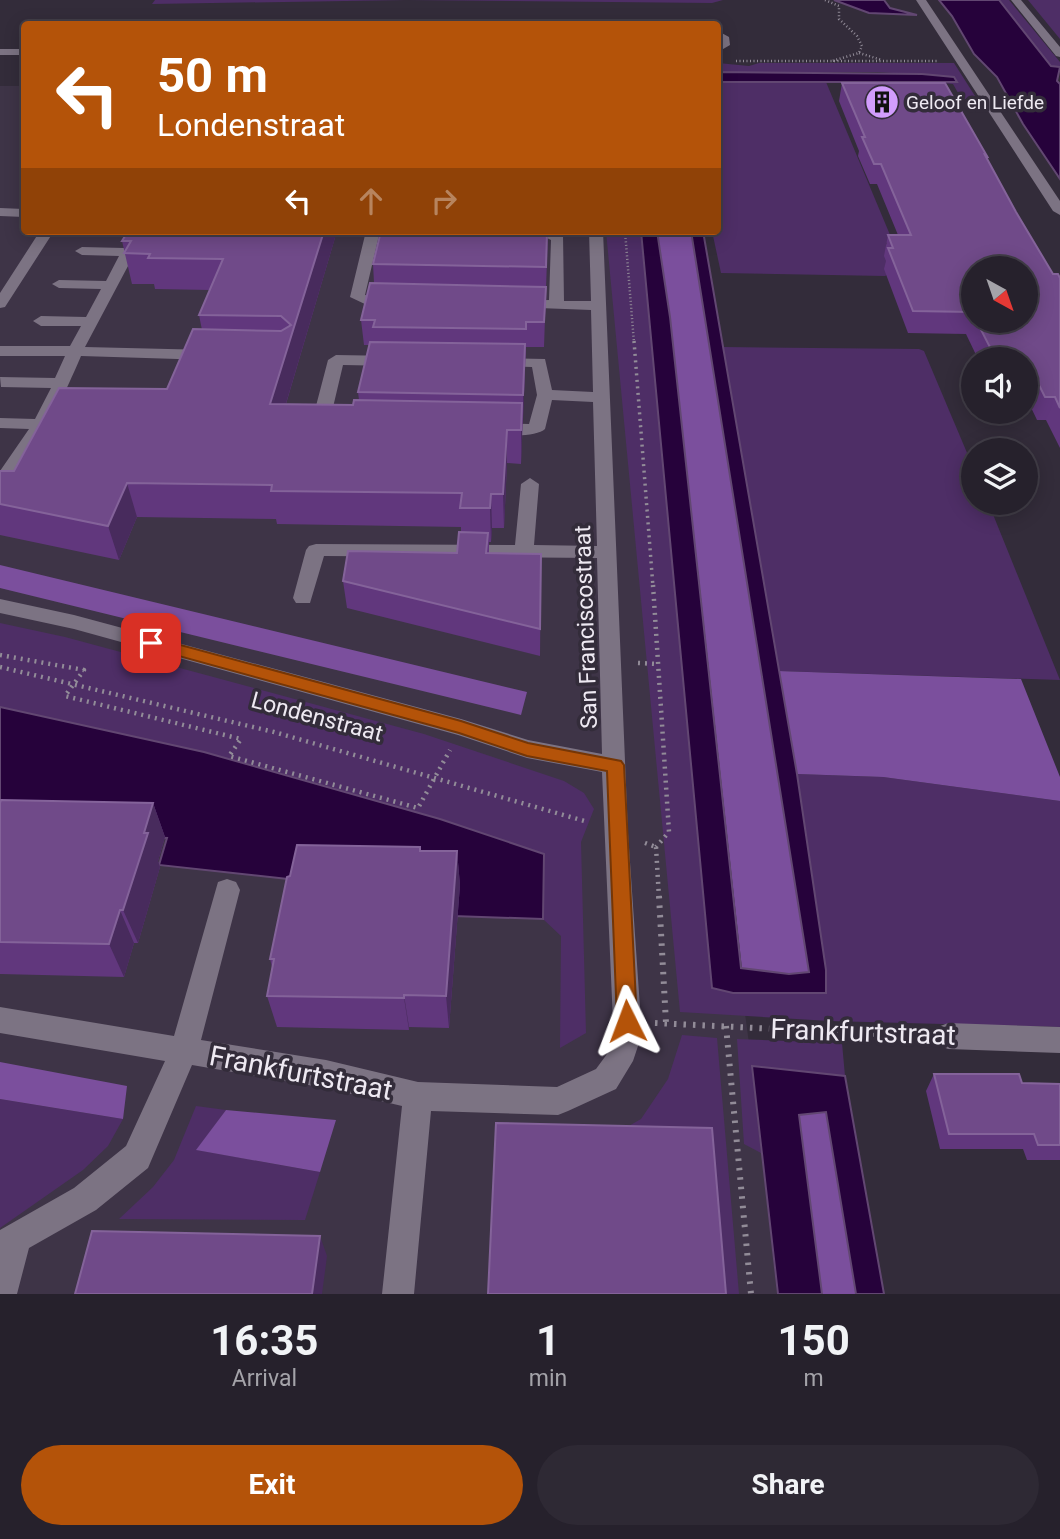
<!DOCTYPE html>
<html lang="en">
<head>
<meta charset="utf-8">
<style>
	:root { --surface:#26212c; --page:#2e2934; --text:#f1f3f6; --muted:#a4a3a9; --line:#423e48; --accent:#b45309 }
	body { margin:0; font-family:Roboto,sans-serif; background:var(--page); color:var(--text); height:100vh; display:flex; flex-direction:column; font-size:26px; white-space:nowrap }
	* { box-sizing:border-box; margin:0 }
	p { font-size:23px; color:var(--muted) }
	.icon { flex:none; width:38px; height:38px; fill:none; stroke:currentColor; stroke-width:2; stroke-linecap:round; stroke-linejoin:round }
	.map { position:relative; height:1294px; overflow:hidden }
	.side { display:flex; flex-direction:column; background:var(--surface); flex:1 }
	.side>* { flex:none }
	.top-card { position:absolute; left:21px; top:21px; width:700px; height:214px; border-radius:7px; box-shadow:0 4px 18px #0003,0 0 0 2px var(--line); background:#b45309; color:#fff; overflow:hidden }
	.needle { width:46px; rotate:140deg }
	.fabs { position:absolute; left:961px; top:256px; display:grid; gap:14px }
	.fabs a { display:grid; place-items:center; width:77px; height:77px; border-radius:50%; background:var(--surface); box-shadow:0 4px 18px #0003,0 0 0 2px var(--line); font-size:35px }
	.pin { position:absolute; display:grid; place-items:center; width:60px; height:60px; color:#fff; margin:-30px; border-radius:14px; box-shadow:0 4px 10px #0006 }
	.me { position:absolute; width:77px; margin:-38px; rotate:357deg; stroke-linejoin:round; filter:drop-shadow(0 0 5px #0008) }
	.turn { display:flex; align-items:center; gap:24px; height:147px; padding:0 21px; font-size:32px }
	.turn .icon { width:91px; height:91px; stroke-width:2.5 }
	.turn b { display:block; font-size:49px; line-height:60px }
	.lanes { display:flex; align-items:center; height:66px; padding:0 21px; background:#0003; justify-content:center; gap:35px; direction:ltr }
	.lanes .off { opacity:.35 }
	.eta { display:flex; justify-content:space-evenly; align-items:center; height:119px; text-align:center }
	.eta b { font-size:42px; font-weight:700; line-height:49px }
	.primary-button { display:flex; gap:14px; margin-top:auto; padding:14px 21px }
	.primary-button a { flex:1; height:80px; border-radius:42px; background:var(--accent); color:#fff; font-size:28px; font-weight:700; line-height:80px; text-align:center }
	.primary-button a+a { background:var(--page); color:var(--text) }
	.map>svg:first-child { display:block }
	.built { fill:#3e3447 }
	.green { fill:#4e2e66 }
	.forest { fill:#7b4f9d }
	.water { fill:#26023b; stroke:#624772; stroke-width:2 }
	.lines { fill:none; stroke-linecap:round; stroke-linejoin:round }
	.path-far3 { stroke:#928c98; stroke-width:2.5; stroke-dasharray:1 2.5; stroke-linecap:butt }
	.path-far2 { stroke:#928c98; stroke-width:3.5; stroke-dasharray:2 4.5; stroke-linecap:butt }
	.path-far1 { stroke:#928c98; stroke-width:4.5; stroke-dasharray:2 5; stroke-linecap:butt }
	.path { stroke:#928c98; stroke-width:6; stroke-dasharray:2.5 7; stroke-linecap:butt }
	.minor { fill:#7c7383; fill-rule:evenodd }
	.wall { fill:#61377d; fill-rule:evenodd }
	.shaded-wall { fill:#482b5d }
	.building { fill:#704a89; stroke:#84639a; stroke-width:2 }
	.route { fill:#b45309; stroke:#753606; stroke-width:2 }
	.labels { text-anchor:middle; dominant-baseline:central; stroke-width:7; stroke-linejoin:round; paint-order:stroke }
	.far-poi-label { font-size:19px; fill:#eee9f2; stroke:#332c3a; text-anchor:start }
	.street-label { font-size:23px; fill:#eee9f2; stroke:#332c3a }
	.near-street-label { font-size:28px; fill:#eee9f2; stroke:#332c3a }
</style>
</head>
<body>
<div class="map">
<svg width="1060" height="1294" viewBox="0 0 1060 1294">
	<rect width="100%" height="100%" fill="#332c3a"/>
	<path class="built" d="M0,86H24V231H641L752,1066L777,1294H0Z"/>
	<path class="green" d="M155,0H723L712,3L407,0L152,4Z
		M999,0H1009L1060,62V67H1051Z
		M1028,0H1060V39Z
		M718,63L749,66L759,63H954L975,96L962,100L953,84L941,83L956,82L954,77L877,72H718Z
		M718,82H826L893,242L886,243L896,270L885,276L721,273L712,231H718Z
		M606,231H641L712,988L733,993H826V970L797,774L883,777L1060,801V1027L830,1021L680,1012Z
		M722,347L919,349L924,351L973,467V502H988L1060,680L778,671Z
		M0,623L65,637L424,734L564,781L584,793L594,809L581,842L586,1033L560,1048L561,936L543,919L544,854L440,819L204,752L0,707Z
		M682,1035L717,1038L739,1294H717L587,1150L641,1119L668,1079Z
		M737,1039L842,1043L845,1076L752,1067L761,1153L744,1144Z
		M0,1099L123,1119L108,1146L83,1170L0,1228Z
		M196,1106L226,1110L197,1150L320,1172L305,1220L119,1219L153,1187L174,1160Z"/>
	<path class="forest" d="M657,231H691L809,973L789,974L742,969L670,317Z
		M0,565L527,692L521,715L0,588Z
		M778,671L1021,679L1060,777V801L883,777L797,774Z
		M0,1062L127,1086L123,1119L0,1099Z
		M226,1110L336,1120L320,1172L196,1150Z
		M827,1112L856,1294H822L799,1114Z"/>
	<path class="water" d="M834,0H884L890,8L917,15L869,13Z
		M939,0H999L1051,66L1060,67L1057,81L1060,84V179L1023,124L997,77L974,54L952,16Z
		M718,72L922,74L954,77L957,82H718Z
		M641,231H657L670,317L741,968L789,974L809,972L691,231H703L797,774L826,970V993H733L712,988Z
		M0,707L204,752L440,819L544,854L543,919L453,916L297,880L159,865L167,838L15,832L0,845Z
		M752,1066L845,1076L884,1294H856L826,1112L799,1115L822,1294H778Z"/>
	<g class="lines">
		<path class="path-far3" d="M825,0L839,6V19L857,36L862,46L859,53L832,61
			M859,53L882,60
			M736,61H937
			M625,231L634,343"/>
		<path class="path-far2" d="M634,341L653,587"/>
		<path class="path-far1" d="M653,585L669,832L656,847
			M0,655L84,670L65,696L241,739L229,756L418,808L450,750
			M638,663L658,664
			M0,667L274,732L588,822
			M645,843L656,847
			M656,847L659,898"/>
		<path class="path" d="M659,896L666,1023
			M655,1023L919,1036
			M726,1026L751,1294"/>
		<path class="minor" d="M916,0H926L1060,201V215L1053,211Z
			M1011,0H1021L1060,47V57L1056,56Z
			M718,31L729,37L730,45L718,52Z
			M0,49H24V55H0Z
			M0,208L24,209V217L0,216Z
			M40,231H54L5,307L0,308V293Z
			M133,231H143L145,234L85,347L210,350L218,355L210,360L81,356C70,382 26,482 0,489V471L29,429L0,428V418L35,419L51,388L1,387L0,377L55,378L65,356H0V346H70L81,326H41L33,321L41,316L86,317L101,289L59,288L52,284L59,280L106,281L119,256L82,255L75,251L82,247L124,248Z
			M366,231H380L365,295L399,299L401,302L399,305L369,306L350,297Z
			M502,231H555L563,235L564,301H591L589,231H603L628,833L641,1022L640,1040L633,1061L616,1089L568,1111L558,1115L431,1111L414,1294H382L402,1106L326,1088L192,1065L148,1168L96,1210L29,1248L17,1294H0V1230L74,1188L126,1146L165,1061L0,1033V1007L174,1036L218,882L227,879L236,882L240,890L201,1040L326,1060L418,1082L557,1087L596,1069L607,1054L612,1040L613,1022L602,772L527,758L458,735L74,629L0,613V599L74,615L461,719L528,740L602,754L597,558L324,556L310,603H296L293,598L306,550L309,546L316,544L515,545L521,484L530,478L539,484L534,545L597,546L593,402L552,400L545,429C536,438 493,437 484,428L493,423L529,424L537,395L532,367L497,366L489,361L491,358L545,359L552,390L593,392L591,310L513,307L511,304L513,301L549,300L551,240C536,232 515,241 502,231Z
			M336,355L395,356L403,361L395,366L343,365L330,420L337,425L328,430L314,429L311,425L328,360Z
			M948,1023L1060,1027V1053L948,1049L938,1045L934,1036L938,1027Z"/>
	</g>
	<path class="wall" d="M842,83L987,156V158L1016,212L1053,274L1060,278V448L1046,420H1037L1026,397V359H978L966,334L908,333L884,269L886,261L884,256L888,235H898L877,184H870L858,156L859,151L839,101ZM973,268L1026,320H973Z
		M337,231L286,404L353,405L359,400L358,392L369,345H364L361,320L374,283L373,264L548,231L544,347H526L521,464L507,463L504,528H492L491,542H489V553L541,554L540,656L347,608L343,581L457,553L461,532V527L277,524L276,519L137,517L119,560L0,535V471H14L167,389L202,330L199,315L210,290L155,289L154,284H132L122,241Z
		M0,803H153L165,837L158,861L160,867L138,943H134L124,977L0,974Z
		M420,847L421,851H457L460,885L449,1028L409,1027V1030L277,1027L267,996L272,967L270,959Z
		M934,1074L1022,1083L1060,1084V1160H1027L1023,1149H940L926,1091Z"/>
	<path class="shaded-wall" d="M324,231H337L276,437L270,404Z
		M525,344V370L523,421V395Z
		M522,403V436L521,464V430Z
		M507,430V463L504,528L503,494Z
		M127,483L137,517L119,560L108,526Z
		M491,494L492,528L491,542L490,508Z
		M153,803L165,837L158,861L160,867L138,943L123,910L144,833Z
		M457,851L460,885L449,1028L446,996Z
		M120,910L134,943L124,977L109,944Z
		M404,995L409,1027V1030L404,998Z
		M320,1236L327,1256L322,1294H312Z"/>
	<path class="building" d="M842,83H945L987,156L985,155L1016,212L1053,274H1058L1060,278V408L1055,397H1045L1026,359H996L976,320H1026V268H973V314L972,312L913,311L888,248H893L888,235H911L881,164H874L862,137H865Z
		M128,231H324L270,404L353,405L354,400L522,403L521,430H507L503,494H491L490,508H460L462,493L271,491L272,485L127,483L108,526L0,504V471H14L59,388L167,389L193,329L281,331L291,325L281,316L199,315L223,259L148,258L150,254L124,253L131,241H122Z
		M381,231H547L546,267L373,264Z
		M370,283L546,287L544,322H526V329L373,327L375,320H361Z
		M370,342L525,344L523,395L358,392Z
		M459,532L488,533L486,553L541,554L540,629L343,581L348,551L457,553Z
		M1,800L153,803L144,833H148L123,910H120L109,944L0,942V803Z
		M297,845L420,847V851H457L446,996L404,995V998L267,996L274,959H270L287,877L290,876Z
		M934,1074H1019L1022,1083L1060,1084V1145H1038L1034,1134H949Z
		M496,1123L712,1128L726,1294H488Z
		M92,1231L320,1236L312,1294H75Z"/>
	<path class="route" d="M151,637L461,721L528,743L621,761L624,765L637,1021L634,1028L627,1031L620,1028L617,1021L607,771L527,756L459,733L146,647L143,643Z"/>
	<defs>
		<g id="building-disc" transform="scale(1.75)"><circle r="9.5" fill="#d29dfd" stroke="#332c3a"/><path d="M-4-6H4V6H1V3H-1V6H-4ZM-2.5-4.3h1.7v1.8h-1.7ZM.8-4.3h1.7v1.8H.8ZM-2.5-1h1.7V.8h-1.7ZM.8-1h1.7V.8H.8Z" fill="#111"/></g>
	</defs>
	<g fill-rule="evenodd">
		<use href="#building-disc" x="882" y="102"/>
	</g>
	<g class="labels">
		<g class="far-poi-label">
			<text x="906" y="102">Geloof en Liefde</text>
		</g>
		<g class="street-label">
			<text transform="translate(586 627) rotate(-92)">San Franciscostraat</text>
			<text transform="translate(317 717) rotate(15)">Londenstraat</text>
		</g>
		<g class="near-street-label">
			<text transform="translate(863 1032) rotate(2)">Frankfurtstraat</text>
			<text transform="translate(301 1073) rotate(11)">Frankfurtstraat</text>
		</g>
	</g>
</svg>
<div class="fabs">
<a><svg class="needle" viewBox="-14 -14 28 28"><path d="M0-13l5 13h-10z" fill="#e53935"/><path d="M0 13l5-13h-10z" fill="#a4a3a9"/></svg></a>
<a><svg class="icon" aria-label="sound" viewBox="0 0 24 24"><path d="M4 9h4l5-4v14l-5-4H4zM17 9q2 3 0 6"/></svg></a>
<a><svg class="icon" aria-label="layers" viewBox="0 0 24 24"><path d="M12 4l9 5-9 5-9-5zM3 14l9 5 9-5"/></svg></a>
</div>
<div class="pin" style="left:151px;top:643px;background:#d93025"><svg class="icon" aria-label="arrive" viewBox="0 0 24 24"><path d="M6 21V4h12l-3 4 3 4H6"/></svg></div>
<svg class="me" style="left:627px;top:1021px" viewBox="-20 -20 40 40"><path d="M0-17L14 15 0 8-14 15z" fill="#b45309" stroke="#fff" stroke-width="4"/></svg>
<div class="top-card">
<div class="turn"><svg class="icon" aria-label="left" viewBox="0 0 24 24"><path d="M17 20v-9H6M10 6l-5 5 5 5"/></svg><div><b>50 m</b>Londenstraat</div></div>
<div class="lanes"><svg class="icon" aria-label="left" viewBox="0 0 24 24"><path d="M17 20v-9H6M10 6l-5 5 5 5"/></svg><svg class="icon off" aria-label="ahead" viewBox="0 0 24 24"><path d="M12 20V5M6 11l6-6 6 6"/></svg><svg class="icon off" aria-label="right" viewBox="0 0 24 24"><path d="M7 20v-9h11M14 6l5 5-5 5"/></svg></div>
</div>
</div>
<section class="side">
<div class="eta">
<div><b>16:35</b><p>Arrival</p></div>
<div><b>1</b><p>min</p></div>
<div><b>150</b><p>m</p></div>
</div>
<div class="primary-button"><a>Exit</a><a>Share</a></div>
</section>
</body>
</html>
